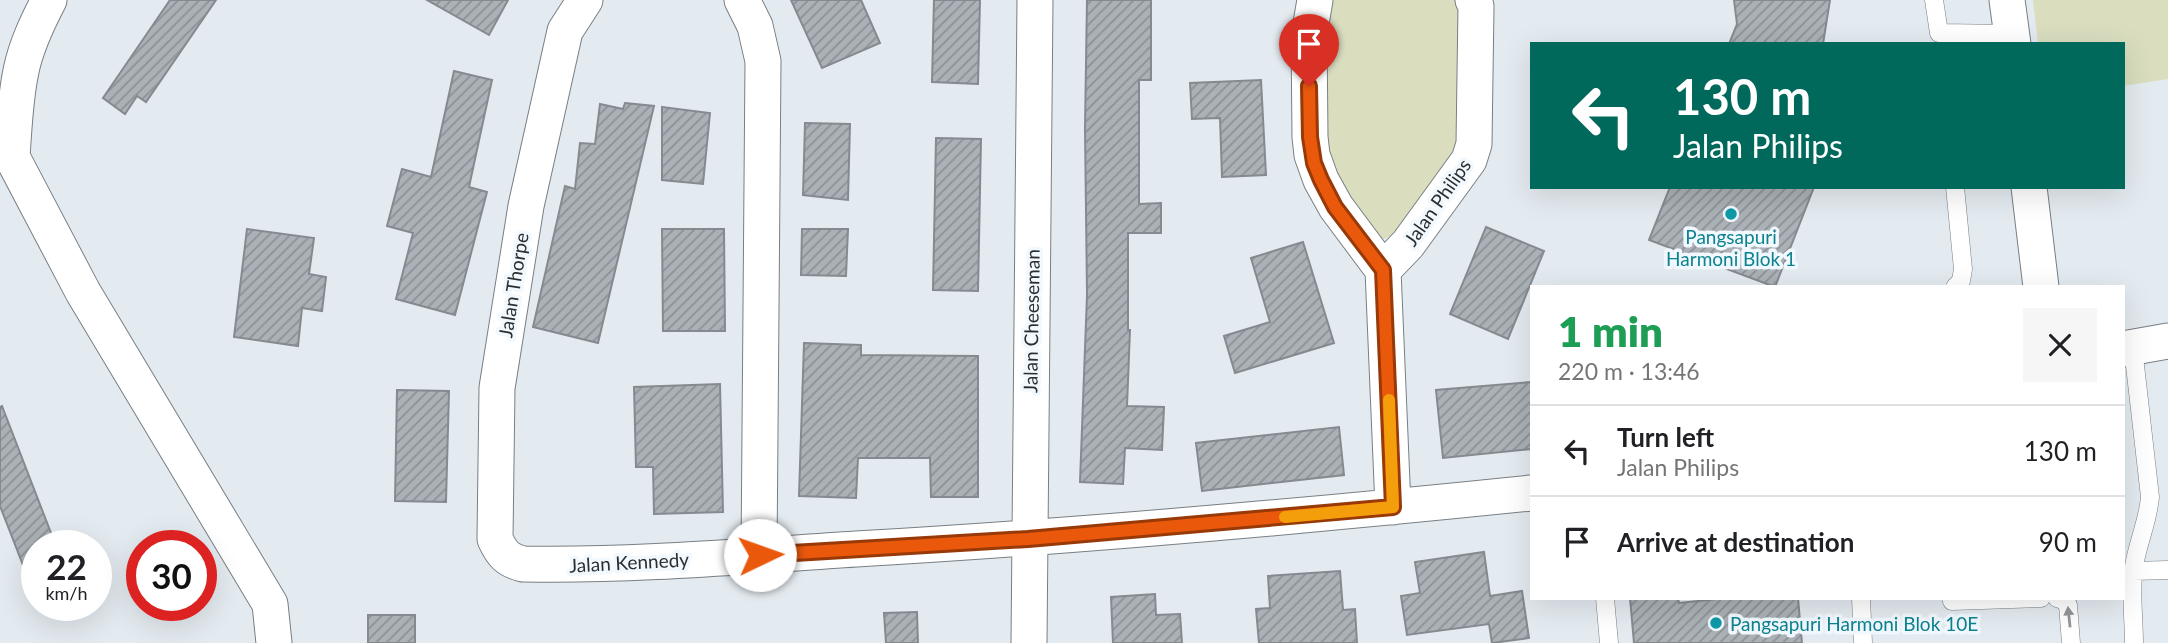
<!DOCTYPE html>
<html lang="en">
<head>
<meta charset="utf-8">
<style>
	:root { --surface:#fff; --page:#f6f6f6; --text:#202124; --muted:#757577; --line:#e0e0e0 }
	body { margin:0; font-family:Lato,sans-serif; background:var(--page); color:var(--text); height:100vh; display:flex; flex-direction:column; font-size:26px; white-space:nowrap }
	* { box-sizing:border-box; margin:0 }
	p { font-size:23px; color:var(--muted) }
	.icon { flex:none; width:38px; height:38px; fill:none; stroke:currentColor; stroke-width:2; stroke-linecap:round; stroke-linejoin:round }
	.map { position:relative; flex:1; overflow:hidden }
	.drawer { position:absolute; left:1530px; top:285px; width:595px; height:315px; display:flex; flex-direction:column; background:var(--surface); border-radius:0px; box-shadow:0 7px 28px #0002 }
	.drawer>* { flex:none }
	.banner { position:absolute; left:1530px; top:42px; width:595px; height:147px; border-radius:0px; box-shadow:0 7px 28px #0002; background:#00695c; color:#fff; overflow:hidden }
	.speed { position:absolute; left:21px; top:530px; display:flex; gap:14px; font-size:35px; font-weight:700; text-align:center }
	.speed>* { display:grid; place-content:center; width:91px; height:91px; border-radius:50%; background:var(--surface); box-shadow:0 7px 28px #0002; line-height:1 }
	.speed small { font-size:18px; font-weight:400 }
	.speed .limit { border:10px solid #d22; background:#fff; color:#111 }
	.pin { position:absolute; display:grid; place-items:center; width:60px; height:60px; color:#fff; margin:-72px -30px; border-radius:50% 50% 50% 0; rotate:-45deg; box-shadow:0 0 7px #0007 }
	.pin .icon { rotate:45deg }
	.me { position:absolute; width:77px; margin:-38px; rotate:87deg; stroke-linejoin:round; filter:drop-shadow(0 0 5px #0008) }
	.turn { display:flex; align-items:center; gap:24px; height:147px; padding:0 28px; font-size:32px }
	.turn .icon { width:91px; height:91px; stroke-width:2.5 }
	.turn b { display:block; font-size:49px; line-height:60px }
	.round { display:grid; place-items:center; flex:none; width:74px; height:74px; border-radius:0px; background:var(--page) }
	.headline { display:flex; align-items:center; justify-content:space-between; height:119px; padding:0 28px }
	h1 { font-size:42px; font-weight:800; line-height:52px; color:#1e9e55 }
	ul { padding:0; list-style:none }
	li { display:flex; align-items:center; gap:21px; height:91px; padding:0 28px; border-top:2px solid var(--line) }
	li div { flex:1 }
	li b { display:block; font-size:26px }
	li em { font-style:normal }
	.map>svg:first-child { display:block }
	.grass { fill:#dadebf }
	.building { fill:url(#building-hatch); stroke:#848a90; stroke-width:2 }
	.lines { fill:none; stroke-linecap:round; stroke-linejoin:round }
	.lane-casing { stroke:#787f84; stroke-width:19 }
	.street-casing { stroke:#787f84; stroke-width:37 }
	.lane { stroke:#fff; stroke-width:18 }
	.street { stroke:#fff; stroke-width:35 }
	.oneway { fill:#959698 }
	.route-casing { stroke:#983908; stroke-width:18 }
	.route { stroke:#ea580c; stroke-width:12 }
	.slow { stroke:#f59e0b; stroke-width:12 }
	.culture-dot { fill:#0f9aa8; stroke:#f1f8fe; stroke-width:2.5 }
	.labels { text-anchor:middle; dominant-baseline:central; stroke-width:7; stroke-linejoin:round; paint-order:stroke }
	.street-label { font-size:19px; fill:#2b2e30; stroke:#f1f8fe }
	.culture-label { font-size:19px; fill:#0d838f; stroke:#f1f8fe }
</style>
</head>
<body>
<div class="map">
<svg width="2168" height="643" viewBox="0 0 2168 643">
	<defs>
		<pattern id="building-hatch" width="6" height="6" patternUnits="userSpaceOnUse" patternTransform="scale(1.75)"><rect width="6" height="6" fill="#abb2b7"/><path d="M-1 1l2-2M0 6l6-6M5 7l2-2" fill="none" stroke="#8b9195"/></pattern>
	</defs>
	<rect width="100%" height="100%" fill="#e4ebf0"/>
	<path class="grass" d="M1330,0H1459L1456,149L1396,234L1379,241L1328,167L1325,12Z
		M2033,0H2168V79L2123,86V44H2038Z"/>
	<path class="building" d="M170,0H216L146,102L137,96L125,114L103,98Z
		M427,0H508L489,35Z
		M791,0H861L880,43L822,68Z
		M934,0H980L978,84L932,82Z
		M1087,0H1151V80H1139V204L1161,203V233H1128V330H1130L1127,406L1164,407L1162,450L1125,448L1123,484L1080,482L1087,295L1085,128Z
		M1734,0H1830L1823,44H1729L1737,24Z
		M454,71L492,80L469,187L487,192L455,315L396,299L413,233L387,226L402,169L431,177Z
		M1261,80L1266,175L1222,177L1220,118L1192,119L1190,83Z
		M625,103L654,106L598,343L533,327L565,186L575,189L580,143L595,144L600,104L623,109Z
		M662,107L710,113L703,184L662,180Z
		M805,123L850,124L848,200L803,195Z
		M936,138L981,139L978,291L933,290Z
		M1670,187H1814L1775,287L1649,240Z
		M1486,227L1544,251L1508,339L1450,314Z
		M247,229L314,238L309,274L326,277L322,311L302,308L298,346L234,337Z
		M662,229H724L725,331H663Z
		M802,229H848L846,276L801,275Z
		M1303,242L1334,343L1235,373L1224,336L1270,322L1251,258Z
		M804,343L861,345V355L978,356V497H931L930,458H858L856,498L799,496Z
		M1531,382V449L1443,458L1436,390Z
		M720,384L723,512L654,514L653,467H636L634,387Z
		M397,390L449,391L446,502L395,501Z
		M2,406L56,546H37V596H35L0,506V407Z
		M1339,427L1344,475L1202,491L1196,443Z
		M1484,552L1490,596L1522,591L1529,638L1492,643L1489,624L1407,635L1401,596L1420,593L1415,562Z
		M1340,571L1343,610L1355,609L1357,643H1259L1256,609L1270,608L1268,576Z
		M1155,594L1156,615L1180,614L1182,643H1113L1111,597Z
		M1630,598H1678L1679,603L1727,598H1798L1802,643H1634Z
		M917,612L918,643H886L884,613Z
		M368,615H415V643H368Z"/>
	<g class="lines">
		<g class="lane-casing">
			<path id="lane" d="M1934,0L1939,33L2011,34
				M1955,287L1961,281L1963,269L1955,187
				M2133,348L2150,497C2148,521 2138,542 2134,566C2130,591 2134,618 2134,643
				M2133,571L2168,570
				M1605,598L1609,643
				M1861,598L1863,643
				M1951,598L1952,601L2041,598
				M2057,598L2063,600L2068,605L2071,643"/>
		</g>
		<g class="street-casing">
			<path id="street" d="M585,0L565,31L526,206L497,388L495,539C502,554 507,560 523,564C634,566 745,556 856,549C1081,536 1307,516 1531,493
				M742,0L755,26L763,61L759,555
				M1315,0L1309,35L1310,137L1312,155L1321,180L1336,207L1383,270L1393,507
				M2007,0L2013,44
				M0,131L12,157L83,292L270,604L274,643
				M12,157C14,129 15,99 21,71C26,46 37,23 49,0
				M2029,187L2041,287
				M1383,270L1408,244L1469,160L1474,144L1476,6L1473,0
				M2123,349L2168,341
				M1029,643L1035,0"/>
		</g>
		<use href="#lane" class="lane"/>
		<use href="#street" class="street"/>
	</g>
	<defs><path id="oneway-solid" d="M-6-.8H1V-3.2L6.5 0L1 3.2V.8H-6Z" transform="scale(1.75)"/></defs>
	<use class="oneway" href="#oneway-solid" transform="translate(2069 617) rotate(-96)"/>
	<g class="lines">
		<g class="route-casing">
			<path id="route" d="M760,555L1028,539L1393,507L1383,270L1335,207L1321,180L1314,163L1310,137L1309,86"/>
		</g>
		<use href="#route" class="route"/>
		<path class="slow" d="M1285,517L1393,507L1389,400"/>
	</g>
	<g class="culture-dot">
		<circle cx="1731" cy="214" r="7"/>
		<circle cx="1716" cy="623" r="7"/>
	</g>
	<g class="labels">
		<g class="street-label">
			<text transform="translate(1437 202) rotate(-55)">Jalan Philips</text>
			<text transform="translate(513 285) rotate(-81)">Jalan Thorpe</text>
			<text transform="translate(1031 321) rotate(-89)">Jalan Cheeseman</text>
			<text transform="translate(629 562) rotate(-3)">Jalan Kennedy</text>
		</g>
		<g class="culture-label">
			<text x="1731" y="236">Pangsapuri<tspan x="1731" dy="22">Harmoni Blok 1</tspan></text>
			<text x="1730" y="623" text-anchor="start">Pangsapuri Harmoni Blok 10E</text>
		</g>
	</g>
</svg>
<div class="speed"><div>22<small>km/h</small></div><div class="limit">30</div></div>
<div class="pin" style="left:1309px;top:86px;background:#d93025"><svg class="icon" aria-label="arrive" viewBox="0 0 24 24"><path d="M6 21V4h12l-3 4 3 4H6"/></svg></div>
<svg class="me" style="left:760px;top:555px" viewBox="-20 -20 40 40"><circle r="19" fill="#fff"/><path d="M0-13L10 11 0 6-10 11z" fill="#ea580c"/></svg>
<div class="banner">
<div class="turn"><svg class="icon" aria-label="left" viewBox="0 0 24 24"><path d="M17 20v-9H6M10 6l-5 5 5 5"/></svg><div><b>130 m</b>Jalan Philips</div></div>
</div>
<section class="drawer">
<div class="headline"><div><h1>1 min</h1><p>220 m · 13:46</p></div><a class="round"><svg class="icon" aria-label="close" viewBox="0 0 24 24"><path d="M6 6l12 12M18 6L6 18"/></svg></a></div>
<ul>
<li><svg class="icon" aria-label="left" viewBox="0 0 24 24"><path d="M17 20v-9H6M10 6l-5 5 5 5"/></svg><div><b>Turn left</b><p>Jalan Philips</p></div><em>130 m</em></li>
<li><svg class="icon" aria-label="arrive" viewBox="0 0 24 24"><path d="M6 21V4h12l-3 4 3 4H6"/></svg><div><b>Arrive at destination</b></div><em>90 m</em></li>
</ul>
</section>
</div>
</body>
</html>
